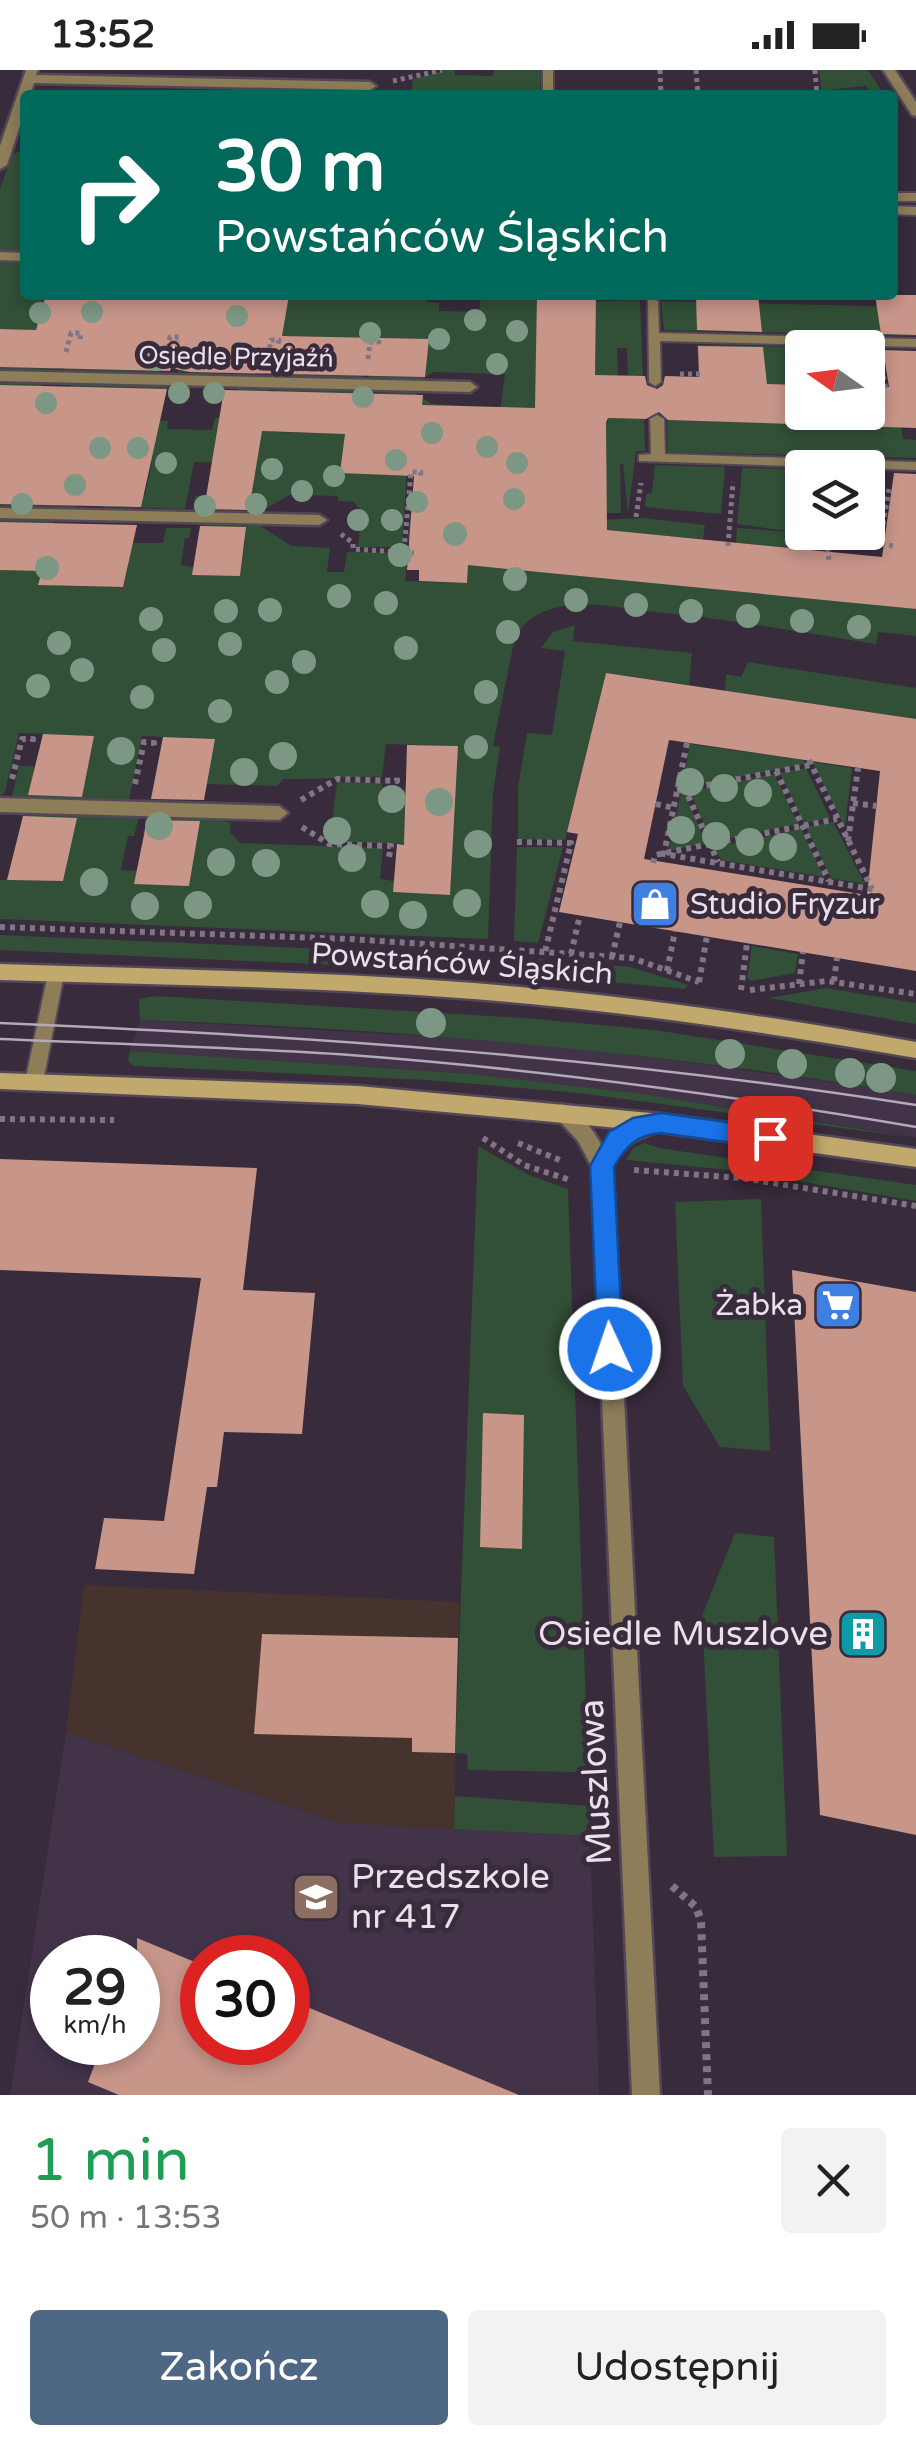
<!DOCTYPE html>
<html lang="pl">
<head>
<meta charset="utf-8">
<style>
	:root { --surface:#fff; --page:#f2f2f2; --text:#222; --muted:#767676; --accent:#4e6784 }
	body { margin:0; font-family:"Varela Round",sans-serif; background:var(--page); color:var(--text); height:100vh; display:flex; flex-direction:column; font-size:38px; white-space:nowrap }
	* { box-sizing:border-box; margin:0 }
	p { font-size:32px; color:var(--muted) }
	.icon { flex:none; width:55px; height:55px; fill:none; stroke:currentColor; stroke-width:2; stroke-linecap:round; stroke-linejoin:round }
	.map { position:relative; height:2025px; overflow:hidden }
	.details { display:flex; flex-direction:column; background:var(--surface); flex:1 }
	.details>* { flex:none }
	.hud { position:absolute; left:20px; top:20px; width:878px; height:210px; border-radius:10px; box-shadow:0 5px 15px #0003; background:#00695c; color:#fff; overflow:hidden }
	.needle { width:65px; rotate:284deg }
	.controls { position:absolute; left:785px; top:260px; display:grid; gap:20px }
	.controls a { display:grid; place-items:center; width:100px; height:100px; border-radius:10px; background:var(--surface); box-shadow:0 5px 15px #0003; font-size:50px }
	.speed { position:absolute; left:30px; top:1865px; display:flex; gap:20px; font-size:50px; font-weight:700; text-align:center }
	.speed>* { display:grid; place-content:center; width:130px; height:130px; border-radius:50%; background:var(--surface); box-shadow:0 5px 15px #0003; line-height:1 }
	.speed small { font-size:25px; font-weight:400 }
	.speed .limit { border:15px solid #d22; background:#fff; color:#111 }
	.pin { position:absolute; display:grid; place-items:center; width:85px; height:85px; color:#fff; margin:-42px; border-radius:20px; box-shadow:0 5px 15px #0006 }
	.me { position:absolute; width:110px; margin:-55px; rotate:357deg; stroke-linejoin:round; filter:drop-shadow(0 0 8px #0008) }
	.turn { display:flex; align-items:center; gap:35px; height:210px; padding:0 30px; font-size:45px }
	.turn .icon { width:130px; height:130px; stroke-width:2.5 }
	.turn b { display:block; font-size:70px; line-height:85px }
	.round { display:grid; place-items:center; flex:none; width:105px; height:105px; border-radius:10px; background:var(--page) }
	.overview { display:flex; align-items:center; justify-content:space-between; height:170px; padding:0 30px }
	h1 { font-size:60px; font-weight:600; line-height:75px; color:#1e9e55 }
	.button { display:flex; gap:20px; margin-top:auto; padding:20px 30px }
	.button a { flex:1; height:115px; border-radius:10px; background:var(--accent); color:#fff; font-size:40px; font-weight:600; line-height:115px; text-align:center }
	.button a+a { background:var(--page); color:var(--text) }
	.status { display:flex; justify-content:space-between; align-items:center; height:70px; padding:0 50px; background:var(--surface); direction:ltr }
	.status svg { height:28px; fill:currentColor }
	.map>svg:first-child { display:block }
	.built { fill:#423349; fill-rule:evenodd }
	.industrial { fill:#46332d }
	.green { fill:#324f37 }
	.building { fill:#c89589; fill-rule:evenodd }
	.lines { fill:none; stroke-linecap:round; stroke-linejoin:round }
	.service-casing { stroke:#544858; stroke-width:4 }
	.minor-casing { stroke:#544858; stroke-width:5 }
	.secondary-casing { stroke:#544858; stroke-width:5 }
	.path-far2 { stroke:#807584; stroke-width:5; stroke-dasharray:4 4; stroke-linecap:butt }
	.path-far1 { stroke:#807584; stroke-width:6; stroke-dasharray:5 5; stroke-linecap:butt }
	.path { stroke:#807584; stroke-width:8; stroke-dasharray:6 6; stroke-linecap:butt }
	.service { fill:#8d7d58; fill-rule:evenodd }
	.minor { fill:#8d7d58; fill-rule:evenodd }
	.secondary { fill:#c1a86c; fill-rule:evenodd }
	.tram { stroke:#b3a9b7; stroke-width:2.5 }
	.tree { fill:#7c9783 }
	.route { fill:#1a73e8; stroke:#114b97; stroke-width:2.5 }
	.labels { text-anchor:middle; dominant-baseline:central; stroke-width:10; stroke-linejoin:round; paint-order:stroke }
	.far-street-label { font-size:25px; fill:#e9e0ec; stroke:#382b3c }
	.poi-label { font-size:30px; fill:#e9e0ec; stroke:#382b3c; text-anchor:start }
	.street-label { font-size:30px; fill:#e9e0ec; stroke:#382b3c }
	.near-poi-label { font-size:35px; fill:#e9e0ec; stroke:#382b3c; text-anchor:end }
	.near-street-label { font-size:35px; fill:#e9e0ec; stroke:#382b3c }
</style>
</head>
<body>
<div class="status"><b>13:52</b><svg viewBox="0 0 49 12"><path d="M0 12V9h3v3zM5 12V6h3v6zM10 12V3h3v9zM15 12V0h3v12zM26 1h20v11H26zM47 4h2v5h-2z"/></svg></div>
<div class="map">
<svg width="916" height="2025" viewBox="0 0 916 2025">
	<rect width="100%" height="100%" fill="#382b3c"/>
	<path class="built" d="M140,950L477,969L606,981L888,1020L916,1025V1067L644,1024L472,1004L130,981Z
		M66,1662L341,1753L590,1766L599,2025H10ZM52,1888H138V1972H52ZM202,1888H288V1972H202Z"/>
	<path class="industrial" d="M84,1515L459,1532L454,1759L341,1753L66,1662Z"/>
	<path class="green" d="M446,0H455V5L493,6L494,0H541L540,25H411L413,9Z
		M819,0H868L884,25H872L866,16L828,20L829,25H822Z
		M18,82H25V182L0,180V119L12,85Z
		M0,192H25V225H230L283,233L288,231L284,225H427V232L439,233V241L479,242L481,225H537L551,233L640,230L643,307L628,306L627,278H617L618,306L595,305V282L587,353H608V348L644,349L645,381H636L628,443L623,394H620L621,443H599V430H607L606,417L532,501L916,539V566L878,562L876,574C799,562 723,548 646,541C621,538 594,532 569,535C545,539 522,548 514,572L493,676L500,677L493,723L488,869L0,849V810L63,811L73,764L19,762L23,744L139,747L134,766H128L121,800L137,801L135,814L197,768L143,765L147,748L220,750L231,753L230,762L240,773L383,778L380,809L394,811L393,822L449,825L451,776L330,771L337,712L382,713V719L455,721L457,676L386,674L382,707C349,706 318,710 284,709L277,716L207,714L214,669L142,666L129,730L12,726L19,696H34L33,708L85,710L94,666L19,663L5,722L0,726V449L53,450L60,516L123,517L133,473H163L166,458H191L189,468H185L181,495L240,506L245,469L199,468L201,455L260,456L292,476L330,478L327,502H344L347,482L407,483L405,511L466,513L422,474L408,469L413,423L470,433L407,398L402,477H358L362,442L354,432L338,431V426L290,425L263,440L193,439L195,426L251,428L256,393L194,392L185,439L103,437L106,424L145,425L152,391L87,389L76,437L0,435V311L43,312L42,330L69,321L71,312L168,315L165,328H160L156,351H168L167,359L212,360L215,348H231L238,319H269L267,338L272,362L316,363L275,328L276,319L371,323L370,333L421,365L423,335L376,333L377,323H415L432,334L471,336V356H498L505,304L434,302L420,310L369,309L371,290L367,269L362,309L280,307L282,296L328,267L269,266L262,304L178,302L180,293L167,264L160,302L64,300L69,258L57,299L0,300V289L31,260L0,259Z
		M661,231L916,237V266L664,260Z
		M697,275L802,277V298H780L802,300V315L767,314L764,290L698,288Z
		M667,350L901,355L903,369L916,370V388L668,382Z
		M655,395L725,397L721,444L645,437L646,424L652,423Z
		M742,398L802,399V462L818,463L817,480L736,473L737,458L801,463L737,454Z
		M643,448L705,455L703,469L599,460V450Z
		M575,555L573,571L692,583L689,615L606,603L565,770L518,769V718L527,663L552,665L565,581L541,578L553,562Z
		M748,592L916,618V649L725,621L726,604L741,607Z
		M690,674L804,690V694L688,717L684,708Z
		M813,692L852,698L845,757L813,694Z
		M806,698L830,748L804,753L780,703Z
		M774,704L798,754L712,772L690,721Z
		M681,723H684L706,773L669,781Z
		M833,752L865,814L831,808L806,757Z
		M801,759L824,807L721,790L715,777Z
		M517,777H563L538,873L514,871Z
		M0,865L488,886L472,901L0,880Z
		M752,876L798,884L795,903L751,911L747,908Z
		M514,887L631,897L688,915L685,919L525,904L518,900Z
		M826,918L916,933V954L768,928Z
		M156,926L524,948L655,960L916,1001V1025C659,981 400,959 140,950L139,929Z
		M130,981L472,1004L644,1024L916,1068L579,1023L427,1010L134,996L128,991Z
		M645,1073L658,1078L916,1115V1131L739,1101L626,1090L633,1078Z
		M478,1076L529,1105L568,1119L588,1696L575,1702L468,1700L467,1684L455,1683Z
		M761,1129L770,1381L720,1377L683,1316L675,1132Z
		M735,1463L774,1467L787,1786L714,1787L702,1546Z
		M455,1726L590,1736V1766L454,1759Z"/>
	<path class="building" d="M46,225H289L282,266L429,269L425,307L190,302L171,298L170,301L0,297V259L36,260Z
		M537,225H596L595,305L645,306L647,315L657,319L663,315L665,306L699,307L698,276L763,277L767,314L802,315V342H868V317H889L883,280L916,281V358L668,350L659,342L646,349L608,348L606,353L607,460L882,487L894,403L916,404V539L468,495L467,513L419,511V500H407L414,406L340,403L345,364L262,361L249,440L204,439L224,320L423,325L422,335L535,338Z
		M696,225H758L762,262L697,260Z
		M875,225H916V265L881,264Z
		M0,315L167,319L141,437L0,434Z
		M0,452L137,455L123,517L38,515L42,501L0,500Z
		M200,456L246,457L240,506L192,505Z
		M606,603L916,649V901L559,842L578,764L567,762ZM669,670L880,701L867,825L644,789Z
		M43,664L94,666L82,727L28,725Z
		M163,667L215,669L204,730L151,729Z
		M407,675L458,676L450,825L393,822L397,774L404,775Z
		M23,746L77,748L63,811L7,810Z
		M147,750L200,751L189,816L134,814Z
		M0,1089L257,1098L243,1220L315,1223L302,1364L224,1362L217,1417H207L194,1504L95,1499L104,1448L164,1451L201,1208L0,1200Z
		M792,1200L916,1222V1765L820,1745Z
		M483,1343L524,1345L522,1479L480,1477Z
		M262,1564L458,1568L455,1683L412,1682V1668L254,1664Z
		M137,1868L202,1895V1972H288V1929L519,2025H119L88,2012L103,1972H138Z"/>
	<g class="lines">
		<g class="service-casing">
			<path id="service" d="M543,0H553V25H543Z
				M892,123H916V131H892Z
				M892,136L916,137V145L892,144Z
				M648,228L658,231L659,263L916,269V277L660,271L661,312L655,316L649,312Z
				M657,345L664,349L665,384L916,392V400L639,391V385L651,384L650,349Z
				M56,897L62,899L64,904L43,1012L40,1017H28L25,1012L48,904L50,899Z"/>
		</g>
		<g class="minor-casing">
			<path id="minor" d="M26,0H38L36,5L370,12L376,16L370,20L34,13L30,25H25V40L7,95L0,99V76Z
				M883,0H895L916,32V46L912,45Z
				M0,182L25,183V191L0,190Z
				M0,301L470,312L477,317L470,322L0,311Z
				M0,438L319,445L327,450L319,455L0,448Z
				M0,728L279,736L288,743L279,750L0,742Z
				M562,1034C580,1042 593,1059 602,1076C615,1057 638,1041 662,1048L665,1054L662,1060C638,1068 625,1072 612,1096L660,2025H632L592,1097L578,1071L552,1043L555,1037Z"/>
		</g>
		<g class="secondary-casing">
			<path id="secondary" d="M0,894C170,900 340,901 509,916C646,928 781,948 916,972V988C781,965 646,944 509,932C340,917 170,915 0,910Z
				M0,1003L358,1016L661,1044L916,1079V1097L661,1062L358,1034L0,1019Z"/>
		</g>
		<path class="path-far2" d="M660,0L661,25
			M696,0L698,25
			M815,0L817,25
			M393,11L442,0
			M777,24L817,25
			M66,282L71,263H81L80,269
			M166,286L170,267H179L178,271
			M268,286L271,270H279L278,274
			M368,289L370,272H379L378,276
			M882,298L886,321
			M680,304H704
			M889,419L880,473L893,476
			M636,447L641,413
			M826,462L829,491
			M341,464L353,473V479L414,483
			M826,465L881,469
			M728,476L733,412
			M404,480L411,402H421L420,407"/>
		<path class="path-far1" d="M687,673L664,784L877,820
			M809,690L872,819
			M776,701L829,811
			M12,709L22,669H33L32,675
			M135,714L144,672L154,673L153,679
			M684,717L718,792
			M677,721L810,695
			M301,730L337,709L397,711V707
			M853,733L876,736
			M656,734L674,738
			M302,757L329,774L391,776L389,787
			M848,771L858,698
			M517,772L571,773L545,882
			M653,793L655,785L837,749
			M0,857L350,869L632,888L699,912
			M571,884L580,845
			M612,887L620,852
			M667,901L675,861
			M834,911L837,888
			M699,912L707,866
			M799,914L803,882
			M741,920L747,873
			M750,920L827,911L916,924
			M0,1049L114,1050
			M483,1068L524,1095L570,1110
			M518,1073L562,1091
			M634,1100L742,1108L916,1136"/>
		<path class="path" d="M672,1816L696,1837L701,1851L708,2025"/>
		<use href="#service" class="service"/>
		<use href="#minor" class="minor"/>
		<use href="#secondary" class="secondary"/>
		<path class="tram" d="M0,953C307,966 612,987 916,1035
			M0,969C117,974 233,977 350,985C540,999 728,1025 916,1057"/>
	</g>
	<g class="tree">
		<circle cx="92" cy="242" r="11"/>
		<circle cx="40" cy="243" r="11"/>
		<circle cx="237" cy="246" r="11"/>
		<circle cx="475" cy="250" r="11"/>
		<circle cx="517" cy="261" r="11"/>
		<circle cx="370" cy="263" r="11"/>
		<circle cx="439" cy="269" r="11"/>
		<circle cx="156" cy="290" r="11"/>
		<circle cx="497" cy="294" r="11"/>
		<circle cx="179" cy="323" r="11"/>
		<circle cx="214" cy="323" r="11"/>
		<circle cx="363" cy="327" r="11"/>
		<circle cx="46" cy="333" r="11"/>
		<circle cx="432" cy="363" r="11"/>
		<circle cx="487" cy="377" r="11"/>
		<circle cx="100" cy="378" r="11"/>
		<circle cx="138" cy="378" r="11"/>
		<circle cx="396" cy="390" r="11"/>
		<circle cx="166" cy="393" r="11"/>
		<circle cx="517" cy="393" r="11"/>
		<circle cx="272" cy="399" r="11"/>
		<circle cx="334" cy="406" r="11"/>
		<circle cx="75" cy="415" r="11"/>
		<circle cx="302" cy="421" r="11"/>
		<circle cx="514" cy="429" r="11"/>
		<circle cx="417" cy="432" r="11"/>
		<circle cx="22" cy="434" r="11"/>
		<circle cx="256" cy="434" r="11"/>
		<circle cx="205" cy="436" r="11"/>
		<circle cx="358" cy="450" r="11"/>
		<circle cx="392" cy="450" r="11"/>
		<circle cx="455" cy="464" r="12"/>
		<circle cx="400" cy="485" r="12"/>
		<circle cx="47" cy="498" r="12"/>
		<circle cx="515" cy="509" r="12"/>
		<circle cx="339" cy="526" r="12"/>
		<circle cx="576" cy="530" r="12"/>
		<circle cx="386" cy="533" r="12"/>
		<circle cx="636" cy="535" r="12"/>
		<circle cx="270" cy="540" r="12"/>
		<circle cx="226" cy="541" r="12"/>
		<circle cx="691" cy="541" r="12"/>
		<circle cx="748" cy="546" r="12"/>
		<circle cx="151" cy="549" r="12"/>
		<circle cx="802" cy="551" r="12"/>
		<circle cx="859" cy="557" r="12"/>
		<circle cx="508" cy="562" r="12"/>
		<circle cx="59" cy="573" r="12"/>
		<circle cx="230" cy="574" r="12"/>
		<circle cx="406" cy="578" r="12"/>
		<circle cx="164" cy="580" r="12"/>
		<circle cx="304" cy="592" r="12"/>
		<circle cx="82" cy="600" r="12"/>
		<circle cx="277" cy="612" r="12"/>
		<circle cx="38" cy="616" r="12"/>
		<circle cx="486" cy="622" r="12"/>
		<circle cx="142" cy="627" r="12"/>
		<circle cx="220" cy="641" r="12"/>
		<circle cx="476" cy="677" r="12"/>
		<circle cx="121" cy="681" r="14"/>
		<circle cx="283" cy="686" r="14"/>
		<circle cx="244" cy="702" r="14"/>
		<circle cx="690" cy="712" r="14"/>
		<circle cx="724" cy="718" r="14"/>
		<circle cx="758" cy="723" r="14"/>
		<circle cx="392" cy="729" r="14"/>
		<circle cx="439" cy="732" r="14"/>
		<circle cx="159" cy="756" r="14"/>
		<circle cx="681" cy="760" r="14"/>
		<circle cx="337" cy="761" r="14"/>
		<circle cx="716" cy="766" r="14"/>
		<circle cx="750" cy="772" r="14"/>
		<circle cx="478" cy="774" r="14"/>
		<circle cx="783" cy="777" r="14"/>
		<circle cx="352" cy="788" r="14"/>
		<circle cx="221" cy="792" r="14"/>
		<circle cx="266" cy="793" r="14"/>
		<circle cx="94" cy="812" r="14"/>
		<circle cx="467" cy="833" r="14"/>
		<circle cx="375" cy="834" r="14"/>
		<circle cx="198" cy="835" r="14"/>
		<circle cx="145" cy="836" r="14"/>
		<circle cx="413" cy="845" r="14"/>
		<circle cx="431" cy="953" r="15"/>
		<circle cx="730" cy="984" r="15"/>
		<circle cx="792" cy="994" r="15"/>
		<circle cx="850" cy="1003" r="15"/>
		<circle cx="881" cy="1008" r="15"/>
	</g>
	<path class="route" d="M661,1043L770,1058L778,1061L782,1068L778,1075L770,1078L661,1063C636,1065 626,1076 614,1097L623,1279L619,1288L610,1291L602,1288L598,1279L590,1096L609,1062L633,1048Z"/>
	<defs>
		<g id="shop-square" transform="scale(2.5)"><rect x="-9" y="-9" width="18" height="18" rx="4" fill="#3f7fe0" stroke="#382b3c"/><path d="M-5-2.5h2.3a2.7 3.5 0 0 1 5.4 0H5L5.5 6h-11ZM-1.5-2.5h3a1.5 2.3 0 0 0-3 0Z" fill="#fff"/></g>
		<g id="supermarket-square" transform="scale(2.5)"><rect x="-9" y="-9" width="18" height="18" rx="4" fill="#3f7fe0" stroke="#382b3c"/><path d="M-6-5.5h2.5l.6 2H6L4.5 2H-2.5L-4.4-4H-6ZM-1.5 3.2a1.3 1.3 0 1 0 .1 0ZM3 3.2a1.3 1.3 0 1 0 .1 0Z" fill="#fff"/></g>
		<g id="building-square" transform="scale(2.5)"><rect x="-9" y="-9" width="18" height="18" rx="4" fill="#0f9aa8" stroke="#382b3c"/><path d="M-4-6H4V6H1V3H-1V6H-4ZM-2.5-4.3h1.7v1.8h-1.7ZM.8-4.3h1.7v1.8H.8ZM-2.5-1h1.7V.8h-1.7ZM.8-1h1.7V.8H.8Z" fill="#fff"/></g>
		<g id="school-square" transform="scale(2.5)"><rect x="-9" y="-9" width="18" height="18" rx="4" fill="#8d6e63" stroke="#382b3c"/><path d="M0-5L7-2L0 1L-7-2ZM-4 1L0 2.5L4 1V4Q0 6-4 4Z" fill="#fff"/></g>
	</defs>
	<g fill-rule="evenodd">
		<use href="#shop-square" x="655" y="834"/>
		<use href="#supermarket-square" x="838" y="1235"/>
		<use href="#building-square" x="863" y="1564"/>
		<use href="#school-square" x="316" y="1827"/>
	</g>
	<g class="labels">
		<g class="far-street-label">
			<text transform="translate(236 287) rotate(1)">Osiedle Przyjaźń</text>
		</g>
		<g class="poi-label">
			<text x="690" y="834">Studio Fryzur</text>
			<text x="803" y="1235" text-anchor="end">Żabka</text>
		</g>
		<g class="street-label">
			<text transform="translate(462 894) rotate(4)">Powstańców Śląskich</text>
		</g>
		<g class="near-poi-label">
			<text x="828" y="1564">Osiedle Muszlove</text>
			<text x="351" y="1807" text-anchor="start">Przedszkole<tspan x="351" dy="40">nr 417</tspan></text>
		</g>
		<g class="near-street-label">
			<text transform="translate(596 1712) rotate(-93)">Muszlowa</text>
		</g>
	</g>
</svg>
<div class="controls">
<a><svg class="needle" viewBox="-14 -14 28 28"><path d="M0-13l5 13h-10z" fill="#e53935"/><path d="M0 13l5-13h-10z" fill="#767676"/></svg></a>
<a><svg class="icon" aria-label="layers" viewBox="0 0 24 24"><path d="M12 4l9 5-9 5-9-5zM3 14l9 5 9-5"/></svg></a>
</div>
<div class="speed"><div>29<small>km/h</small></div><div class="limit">30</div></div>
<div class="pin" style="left:770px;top:1068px;background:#d93025"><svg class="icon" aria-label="arrive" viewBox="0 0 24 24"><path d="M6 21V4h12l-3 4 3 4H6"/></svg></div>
<svg class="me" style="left:610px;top:1279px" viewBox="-20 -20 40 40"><circle r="17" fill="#1a73e8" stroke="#fff" stroke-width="3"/><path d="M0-11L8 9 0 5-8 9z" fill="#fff"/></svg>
<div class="hud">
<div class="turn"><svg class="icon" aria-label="right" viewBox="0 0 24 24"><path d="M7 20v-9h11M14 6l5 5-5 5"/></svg><div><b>30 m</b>Powstańców Śląskich</div></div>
</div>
</div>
<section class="details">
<div class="overview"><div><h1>1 min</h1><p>50 m · 13:53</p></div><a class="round"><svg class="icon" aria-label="close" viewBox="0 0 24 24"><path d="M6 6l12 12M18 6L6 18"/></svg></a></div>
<div class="button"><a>Zakończ</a><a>Udostępnij</a></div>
</section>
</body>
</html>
